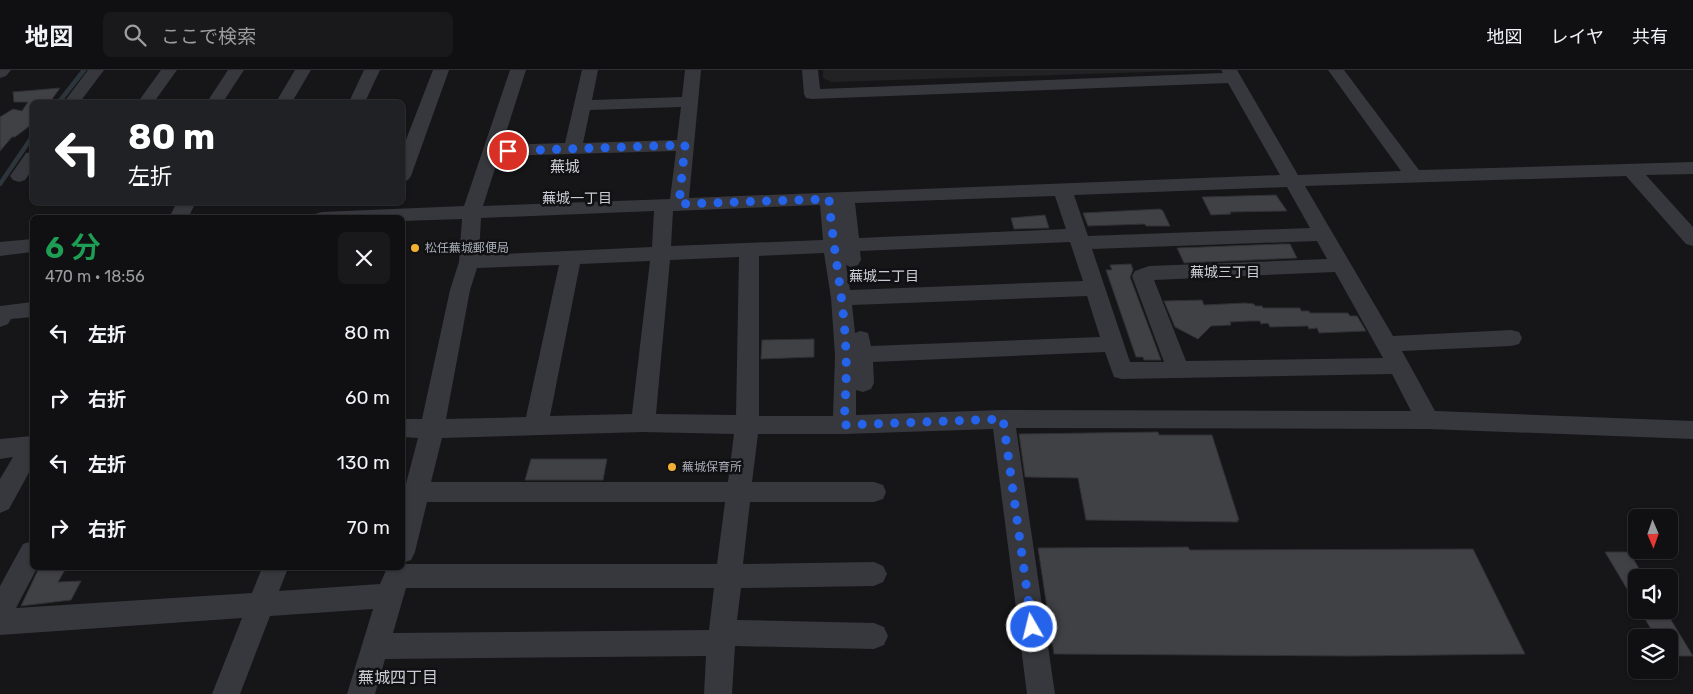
<!DOCTYPE html>
<html lang="ja">
<head>
<meta charset="utf-8">
<style>
	:root { --surface:#101012; --page:#19191b; --text:#f1f3f6; --muted:#9c9d9f; --line:#303032 }
	body { margin:0; font-family:Rubik,"Noto Sans JP",sans-serif; background:var(--page); color:var(--text); height:100vh; display:flex; flex-direction:column; font-size:19px; white-space:nowrap }
	* { box-sizing:border-box; margin:0 }
	p { font-size:16px; color:var(--muted) }
	.icon { flex:none; width:28px; height:28px; fill:none; stroke:currentColor; stroke-width:2; stroke-linecap:round; stroke-linejoin:round }
	.map { position:relative; flex:1; overflow:hidden }
	.details { position:absolute; left:30px; top:145px; width:375px; height:355px; display:flex; flex-direction:column; background:var(--surface); border-radius:8px; box-shadow:0 1px 4px #0004,0 0 0 1px var(--line) }
	.details>* { flex:none }
	.guide { position:absolute; left:30px; top:30px; width:375px; height:105px; border-radius:8px; box-shadow:0 1px 4px #0004,0 0 0 1px var(--line); background:#202124; color:#fff; overflow:hidden }
	.needle { width:32px; rotate:178deg }
	.fabs { position:absolute; left:1628px; top:439px; display:grid; gap:10px }
	.fabs a { display:grid; place-items:center; width:50px; height:50px; border-radius:8px; background:var(--surface); box-shadow:0 1px 4px #0004,0 0 0 1px var(--line); font-size:25px }
	.pin { position:absolute; display:grid; place-items:center; width:42px; height:42px; color:#fff; margin:-21px; border:2px solid #fff; border-radius:50%; box-shadow:0 1px 5px #0007 }
	.me { position:absolute; width:55px; margin:-28px; rotate:352deg; stroke-linejoin:round; filter:drop-shadow(0 0 4px #0008) }
	.turn { display:flex; align-items:center; gap:18px; height:105px; padding:0 15px; font-size:22px }
	.turn .icon { width:65px; height:65px; stroke-width:2.5 }
	.turn b { display:block; font-size:35px; line-height:42px }
	.round { display:grid; place-items:center; flex:none; width:52px; height:52px; border-radius:8px; background:var(--page) }
	.summary { display:flex; align-items:center; justify-content:space-between; height:85px; padding:0 15px }
	h1 { font-size:30px; font-weight:600; line-height:38px; color:#1e9e55 }
	ul { padding:0; list-style:none }
	li { display:flex; align-items:center; gap:15px; height:65px; padding:0 15px }
	li div { flex:1 }
	li b { display:block; font-size:19px }
	li em { font-style:normal }
	header { display:flex; align-items:center; gap:30px; box-sizing:border-box; height:70px; padding:0 25px; background:var(--surface); border-bottom:1px solid var(--line) }
	header strong { font-size:24px }
	nav { display:flex; gap:28px; margin-inline-start:auto; font-size:18px }
	.search { width:350px; height:45px; background:var(--page); display:flex; align-items:center; gap:12px; box-sizing:border-box; padding:0 18px; border-radius:8px; color:var(--muted); font-size:19px }
	.map>svg:first-child { display:block }
	.built { fill:#222225 }
	.lines { fill:none; stroke-linecap:round; stroke-linejoin:round }
	.stream { stroke:#2c353c; stroke-width:4.5 }
	.building { fill:#404145; stroke:#303034 }
	.minor { fill:#37383d; fill-rule:evenodd }
	.route { stroke:#2563eb; stroke-width:9; stroke-dasharray:0 16.2 }
	.poi-dot { fill:#f2b134; stroke:#111113; stroke-width:2 }
	.labels { text-anchor:middle; dominant-baseline:central; stroke-width:5; stroke-linejoin:round; paint-order:stroke }
	.poi-label { font-size:12px; fill:#a8adb8; stroke:#111113; text-anchor:start }
	.neighbourhood-label { font-size:14px; fill:#c9ccd4; stroke:#111113 }
	.quarter-label { font-size:15px; fill:#c9ccd4; stroke:#111113 }
	.near-neighbourhood-label { font-size:16px; fill:#c9ccd4; stroke:#111113 }
</style>
</head>
<body>
<header>
<strong>地図</strong>
<div class="search"><svg class="icon" aria-label="search" viewBox="0 0 24 24"><circle cx="10" cy="10" r="6"/><path d="M15 15l6 6"/></svg>ここで検索</div>
<nav><a>地図</a><a>レイヤ</a><a>共有</a></nav>
</header>
<div class="map">
<svg width="1693" height="624" viewBox="0 0 1693 624">
	<rect width="100%" height="100%" fill="#161618"/>
	<path class="built" d="M823,0H1211L832,12L823,8Z"/>
	<g class="lines">
		<path class="stream" d="M59,32L84,0
			M0,114L32,67"/>
	</g>
	<path class="building" d="M60,18L50,32H32V54L15,67H12L0,81V47L13,39L22,41L28,32H14L13,22Z
		M1276,125L1287,141L1230,142L1231,144L1211,145L1202,127Z
		M1160,139L1163,141L1170,156H1146L1145,154L1088,156L1083,143Z
		M1045,145L1049,158L1014,159L1011,148Z
		M1281,174H1290L1297,188L1184,193L1177,178Z
		M1131,194L1133,200L1130,207L1161,290H1144L1143,287H1136L1106,200H1112L1110,195Z
		M1202,230L1204,235L1245,233L1254,234L1255,236H1262L1263,238H1300L1301,241H1309L1310,243H1348L1350,246H1357L1366,261L1319,263L1317,258L1309,259L1308,256L1270,257L1268,253L1261,254L1260,251H1249L1230,252L1231,255L1211,256L1198,269L1175,257L1164,231Z
		M814,269V287L761,289L762,270Z
		M1158,362L1159,365H1212L1239,450H1237L1238,452L1086,450L1078,408L1025,407L1019,364Z
		M531,389H607L603,410H525Z
		M1188,477L1190,480L1473,479L1525,584L1352,586L1054,584L1038,478Z
		M1605,482H1629L1645,508H1636V534Z
		M39,498H66L58,512L81,511L71,530L21,536Z
		M1640,540H1665L1693,586H1669V568H1656Z"/>
	<g class="lines">
		<path class="minor" d="M0,0H11L6,6L0,8Z
			M88,0H104L80,32H64Z
			M161,0H177L154,32H138Z
			M228,0H244L223,32H207Z
			M295,0H311L292,32H276Z
			M364,0H380L365,32H349Z
			M433,0H449L411,106L408,110L402,112V80Z
			M510,0H526L502,75L565,73L582,0H598L592,30L682,27L685,0H701L689,128L1280,105L1228,13L812,29L806,28L804,24L802,0H818L820,19L1223,3L1221,0H1237L1298,105L1401,101L1328,0H1344L1419,100L1693,92V104L1646,105L1693,157V176L1686,174L1626,106L1305,116L1393,266L1511,260L1519,262L1522,268L1519,274L1511,276L1402,281L1435,341L1693,351V369L1428,359L1016,358L1055,624H1027L993,359L844,364H758L752,412H874L883,415L886,422L883,429L874,432H750L743,494L874,492L883,496L887,504L883,512L874,516L741,518L737,550L874,553L884,557L888,566L884,575L874,579L735,576L732,624H704L706,586L385,589L375,624H347L373,539L270,546L240,624H212L242,548L0,565V516L23,474L32,471V498H37L16,538L252,523L262,498H288L279,521L380,514L387,498H402V494H717L725,432H427L415,482L411,490L402,493V429L418,368L402,367V349H422L450,220L459,192L462,149L402,151V148H313L315,144L322,142L464,136ZM681,37L677,70L583,73L590,40ZM676,81L670,129L483,136L499,86ZM1287,117L1310,158L1088,166L1074,125ZM1055,126L1066,159L859,168L855,133ZM820,135L823,170L671,176L673,141ZM654,141L652,177L479,185L481,148ZM1317,171L1327,189L1149,196L1135,201L1132,206L1164,292H1130L1092,179ZM1070,172L1083,211L850,220L846,195L851,197L858,195L861,190L860,181ZM824,183L831,228L835,285L833,346H759V186ZM739,187L736,345L656,344L670,190ZM650,191L632,344L550,346L580,194ZM559,195L526,347L446,349L470,220L477,198ZM1335,202L1383,288L1186,291L1154,210ZM1087,226L1100,267L871,276L868,263L860,261L855,263L852,235ZM1105,282L1114,307L1122,309L1392,304L1411,341L1003,340L856,345V320L863,322L871,319L874,313L873,292ZM643,362L734,364L728,412H431L442,368ZM406,518H714L709,560L393,563Z
			M32,82V100L25,110L19,112L13,110L10,106L26,83Z
			M177,132H196L188,148H169Z
			M32,169V182L0,186V172Z
			M32,232V247L11,249L8,254L0,257V236Z
			M32,366V397L9,439L0,443V409L13,387L0,389V369Z"/>
	</g>
	<g class="lines">
		<path class="route" d="M508,81L685,75L679,134L829,129C833,181 845,233 846,286C847,308 845,332 844,355L1003,349L1032,557"/>
	</g>
	<g class="poi-dot">
		<circle cx="415" cy="178" r="5"/>
		<circle cx="672" cy="397" r="5"/>
	</g>
	<g class="labels">
		<g class="poi-label">
			<text x="425" y="178">松任蕪城郵便局</text>
			<text x="682" y="397">蕪城保育所</text>
		</g>
		<g class="neighbourhood-label">
			<text x="577" y="128">蕪城一丁目</text>
			<text x="1225" y="202">蕪城三丁目</text>
			<text x="884" y="206">蕪城二丁目</text>
		</g>
		<g class="quarter-label">
			<text x="565" y="97">蕪城</text>
		</g>
		<g class="near-neighbourhood-label">
			<text x="398" y="607">蕪城四丁目</text>
		</g>
	</g>
</svg>
<div class="fabs">
<a><svg class="needle" viewBox="-14 -14 28 28"><path d="M0-13l5 13h-10z" fill="#e53935"/><path d="M0 13l5-13h-10z" fill="#9c9d9f"/></svg></a>
<a><svg class="icon" aria-label="sound" viewBox="0 0 24 24"><path d="M4 9h4l5-4v14l-5-4H4zM17 9q2 3 0 6"/></svg></a>
<a><svg class="icon" aria-label="layers" viewBox="0 0 24 24"><path d="M12 4l9 5-9 5-9-5zM3 14l9 5 9-5"/></svg></a>
</div>
<div class="pin" style="left:508px;top:81px;background:#d93025"><svg class="icon" aria-label="arrive" viewBox="0 0 24 24"><path d="M6 21V4h12l-3 4 3 4H6"/></svg></div>
<svg class="me" style="left:1032px;top:557px" viewBox="-20 -20 40 40"><circle r="17" fill="#2563eb" stroke="#fff" stroke-width="3"/><path d="M0-11L8 9 0 5-8 9z" fill="#fff"/></svg>
<div class="guide">
<div class="turn"><svg class="icon" aria-label="left" viewBox="0 0 24 24"><path d="M17 20v-9H6M10 6l-5 5 5 5"/></svg><div><b>80 m</b>左折</div></div>
</div>
<section class="details">
<div class="summary"><div><h1>6 分</h1><p>470 m · 18:56</p></div><a class="round"><svg class="icon" aria-label="close" viewBox="0 0 24 24"><path d="M6 6l12 12M18 6L6 18"/></svg></a></div>
<ul>
<li><svg class="icon" aria-label="left" viewBox="0 0 24 24"><path d="M17 20v-9H6M10 6l-5 5 5 5"/></svg><div><b>左折</b></div><em>80 m</em></li>
<li><svg class="icon" aria-label="right" viewBox="0 0 24 24"><path d="M7 20v-9h11M14 6l5 5-5 5"/></svg><div><b>右折</b></div><em>60 m</em></li>
<li><svg class="icon" aria-label="left" viewBox="0 0 24 24"><path d="M17 20v-9H6M10 6l-5 5 5 5"/></svg><div><b>左折</b></div><em>130 m</em></li>
<li><svg class="icon" aria-label="right" viewBox="0 0 24 24"><path d="M7 20v-9h11M14 6l5 5-5 5"/></svg><div><b>右折</b></div><em>70 m</em></li>
</ul>
</section>
</div>
</body>
</html>
